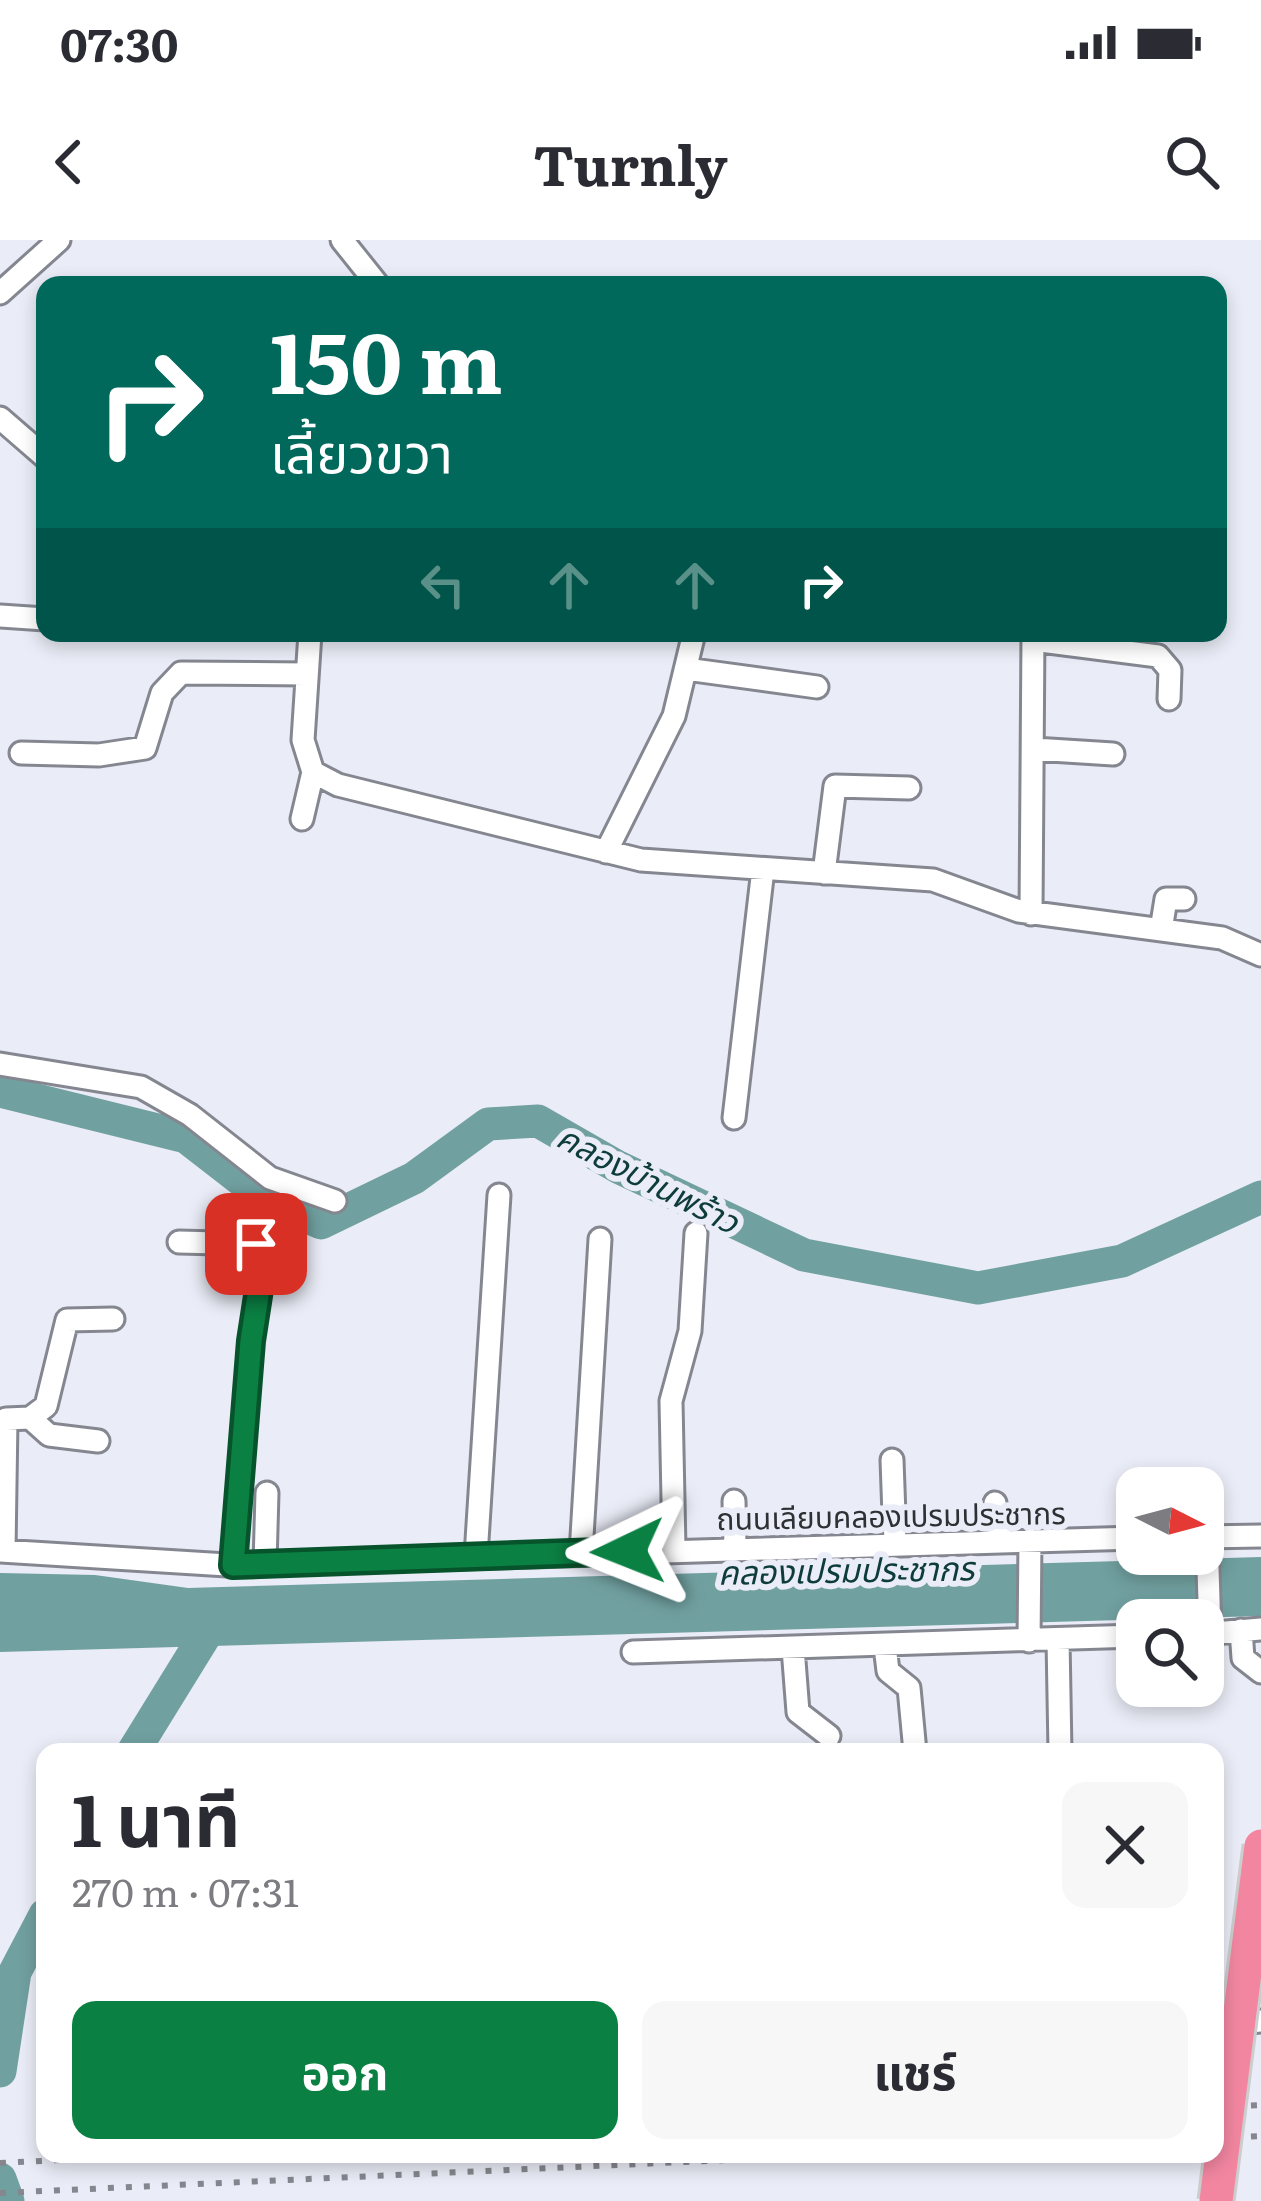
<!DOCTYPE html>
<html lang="th">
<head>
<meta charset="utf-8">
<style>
	:root { --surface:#fff; --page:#f7f7f7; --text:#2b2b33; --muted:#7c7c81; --accent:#0b8043 }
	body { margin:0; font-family:Literata,"Noto Sans Thai",serif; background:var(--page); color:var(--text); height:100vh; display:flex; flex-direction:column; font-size:45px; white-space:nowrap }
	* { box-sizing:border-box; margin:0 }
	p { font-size:39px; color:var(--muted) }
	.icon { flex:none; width:66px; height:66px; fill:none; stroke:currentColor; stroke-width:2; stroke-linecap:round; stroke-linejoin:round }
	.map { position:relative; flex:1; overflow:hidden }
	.panel { position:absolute; left:36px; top:1503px; width:1188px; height:420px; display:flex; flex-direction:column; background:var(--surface); border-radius:24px; box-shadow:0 6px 18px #0003 }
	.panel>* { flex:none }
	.hud { position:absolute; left:36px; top:36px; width:1191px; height:366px; border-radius:24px; box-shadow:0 6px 18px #0003; background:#00695c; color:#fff; overflow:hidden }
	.needle { width:78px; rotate:96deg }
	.tools { position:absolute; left:1116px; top:1227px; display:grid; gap:24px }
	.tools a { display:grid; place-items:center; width:108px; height:108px; border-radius:24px; background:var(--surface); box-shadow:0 6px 18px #0003; font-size:60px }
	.pin { position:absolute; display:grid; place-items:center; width:102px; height:102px; color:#fff; margin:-51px; border-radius:24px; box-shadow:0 6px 18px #0006 }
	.me { position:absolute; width:132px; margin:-66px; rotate:268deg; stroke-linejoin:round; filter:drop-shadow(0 0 9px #0008) }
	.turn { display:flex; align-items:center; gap:42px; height:252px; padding:0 36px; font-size:54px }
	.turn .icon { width:156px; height:156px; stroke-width:2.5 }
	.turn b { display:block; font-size:84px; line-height:102px }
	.lanes { display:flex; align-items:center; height:114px; padding:0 36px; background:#0003; justify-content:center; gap:60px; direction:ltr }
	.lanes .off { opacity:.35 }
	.round { display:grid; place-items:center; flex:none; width:126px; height:126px; border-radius:24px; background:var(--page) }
	.headline { display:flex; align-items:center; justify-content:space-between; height:204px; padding:0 36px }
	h1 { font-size:72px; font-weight:700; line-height:90px }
	.action { display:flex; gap:24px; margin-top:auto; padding:24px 36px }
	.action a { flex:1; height:138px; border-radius:24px; background:var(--accent); color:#fff; font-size:48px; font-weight:700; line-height:138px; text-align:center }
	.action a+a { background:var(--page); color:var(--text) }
	.status { display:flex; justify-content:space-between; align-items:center; height:84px; padding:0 60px; background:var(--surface); direction:ltr }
	.status svg { height:33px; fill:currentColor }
	header { display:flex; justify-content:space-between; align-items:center; height:156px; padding:0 36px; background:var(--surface); font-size:54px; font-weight:700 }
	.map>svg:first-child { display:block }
	.water { fill:#71a0a0 }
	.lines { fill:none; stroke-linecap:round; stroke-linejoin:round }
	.river { stroke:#71a0a0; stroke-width:33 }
	.minor-casing { stroke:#858790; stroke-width:27 }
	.minor { stroke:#fff; stroke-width:21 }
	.rail { stroke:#86878e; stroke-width:6; stroke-dasharray:6 12; stroke-linecap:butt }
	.highway-bridge-casing { stroke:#cdcdce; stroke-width:39; stroke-linecap:butt }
	.highway-bridge { stroke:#f286a1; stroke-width:33 }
	.route-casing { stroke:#07532c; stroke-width:30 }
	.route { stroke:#0b8043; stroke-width:21 }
	.labels { text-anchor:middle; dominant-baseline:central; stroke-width:12; stroke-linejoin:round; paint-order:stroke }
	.street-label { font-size:30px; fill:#2f3034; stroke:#eaecf7 }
	.water-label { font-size:33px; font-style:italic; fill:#0e3c3c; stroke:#eaecf7 }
</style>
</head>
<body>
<div class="status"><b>07:30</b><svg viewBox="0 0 49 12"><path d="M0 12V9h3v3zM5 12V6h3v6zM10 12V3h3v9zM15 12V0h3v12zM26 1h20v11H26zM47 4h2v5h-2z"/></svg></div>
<header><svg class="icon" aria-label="back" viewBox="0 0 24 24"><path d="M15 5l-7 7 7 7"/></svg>Turnly<svg class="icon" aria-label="search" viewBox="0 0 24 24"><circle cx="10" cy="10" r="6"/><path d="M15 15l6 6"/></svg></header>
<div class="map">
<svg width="1261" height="1961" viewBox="0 0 1261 1961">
	<rect width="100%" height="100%" fill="#eaecf7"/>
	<path class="water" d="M1261,1317V1376L0,1412V1333L95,1335L188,1348Z"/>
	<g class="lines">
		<path class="river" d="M0,851L186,897L266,959L321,983L414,938L488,884L538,881L618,927L804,1015L978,1048L1122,1021L1261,957
			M133,1512L217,1376
			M0,1831L15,1732L45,1675
			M0,1939L8,1961"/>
		<g class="minor-casing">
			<path id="minor" d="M342,0L378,45
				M0,53L59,0
				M0,178L45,217
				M0,376L45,379
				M310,393L303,500L313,532L338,545L641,620L933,640L1019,671L1222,698L1261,715
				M1033,400L1158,416L1170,430L1169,459
				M686,429L817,447
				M1034,509L1113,514
				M21,513L99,515L145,508L162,453L181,433L307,434
				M302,579L313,532
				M606,612L674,476L694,393
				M824,633L835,546L909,548
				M1031,674L1033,393
				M1161,690L1166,659H1184
				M0,824L141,847L190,875L270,938L335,961
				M734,878L763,629
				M179,1002L256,1004L264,1017L251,1101L233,1325
				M30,1178L49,1195L98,1201
				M892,1220L895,1303
				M734,1261L735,1307
				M995,1263L1000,1300
				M1203,1297L1261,1296
				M1207,1297L1210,1393
				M674,1309L671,1161L690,1091L696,993
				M0,1311L227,1325L1137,1298
				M4,1311L6,1179L30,1178L46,1166L67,1080L113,1079
				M581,1313L600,999
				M476,1316L499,955
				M265,1324L267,1253
				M1241,1390L1243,1418L1261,1432
				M1203,1394L1261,1389
				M1058,1399L1060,1512
				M1029,1401L1030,1300
				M885,1406L888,1431L909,1448L915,1512
				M793,1408L798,1472L829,1496
				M633,1412L1137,1396
				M1215,1786L1261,1781"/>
		</g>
		<use href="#minor" class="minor"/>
		<path class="rail" d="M1215,1867L1261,1865
			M1215,1898L1261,1896
			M0,1923L184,1914
			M0,1953L860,1914"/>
		<g class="highway-bridge-casing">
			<path id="highway-bridge" d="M1216,1961L1261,1606"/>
		</g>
		<use href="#highway-bridge" class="highway-bridge"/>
	</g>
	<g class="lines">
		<g class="route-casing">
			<path id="route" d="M256,1004L264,1017L251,1101L233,1325L628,1311"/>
		</g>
		<use href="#route" class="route"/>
	</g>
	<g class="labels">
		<g class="street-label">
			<text transform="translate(891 1274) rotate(-1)">ถนนเลียบคลองเปรมประชากร</text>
		</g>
		<g class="water-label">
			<text transform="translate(649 937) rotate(27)">คลองบ้านพร้าว</text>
			<text transform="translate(846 1328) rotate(-1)">คลองเปรมประชากร</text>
		</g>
	</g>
</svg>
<div class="tools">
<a><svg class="needle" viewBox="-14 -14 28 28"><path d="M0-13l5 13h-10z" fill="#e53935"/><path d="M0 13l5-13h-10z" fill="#7c7c81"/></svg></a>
<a><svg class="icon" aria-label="search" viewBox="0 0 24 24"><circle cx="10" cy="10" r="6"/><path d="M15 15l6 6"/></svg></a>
</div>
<div class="pin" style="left:256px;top:1004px;background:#d93025"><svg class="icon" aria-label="arrive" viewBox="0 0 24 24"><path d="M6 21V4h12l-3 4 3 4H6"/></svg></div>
<svg class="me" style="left:628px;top:1311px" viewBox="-20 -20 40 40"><path d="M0-17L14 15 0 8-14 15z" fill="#0b8043" stroke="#fff" stroke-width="4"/></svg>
<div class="hud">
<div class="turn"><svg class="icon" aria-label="right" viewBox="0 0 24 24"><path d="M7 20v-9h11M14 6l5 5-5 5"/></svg><div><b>150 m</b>เลี้ยวขวา</div></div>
<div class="lanes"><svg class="icon off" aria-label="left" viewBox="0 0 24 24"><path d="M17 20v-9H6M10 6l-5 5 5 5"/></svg><svg class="icon off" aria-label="ahead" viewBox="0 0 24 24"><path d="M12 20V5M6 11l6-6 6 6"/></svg><svg class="icon off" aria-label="ahead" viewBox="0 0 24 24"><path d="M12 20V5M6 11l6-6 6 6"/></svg><svg class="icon" aria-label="right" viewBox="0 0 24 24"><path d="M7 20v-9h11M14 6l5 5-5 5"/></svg></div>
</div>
<section class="panel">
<div class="headline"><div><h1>1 นาที</h1><p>270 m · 07:31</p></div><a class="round"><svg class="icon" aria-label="close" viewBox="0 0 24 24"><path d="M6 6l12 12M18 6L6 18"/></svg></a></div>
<div class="action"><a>ออก</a><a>แชร์</a></div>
</section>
</div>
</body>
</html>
